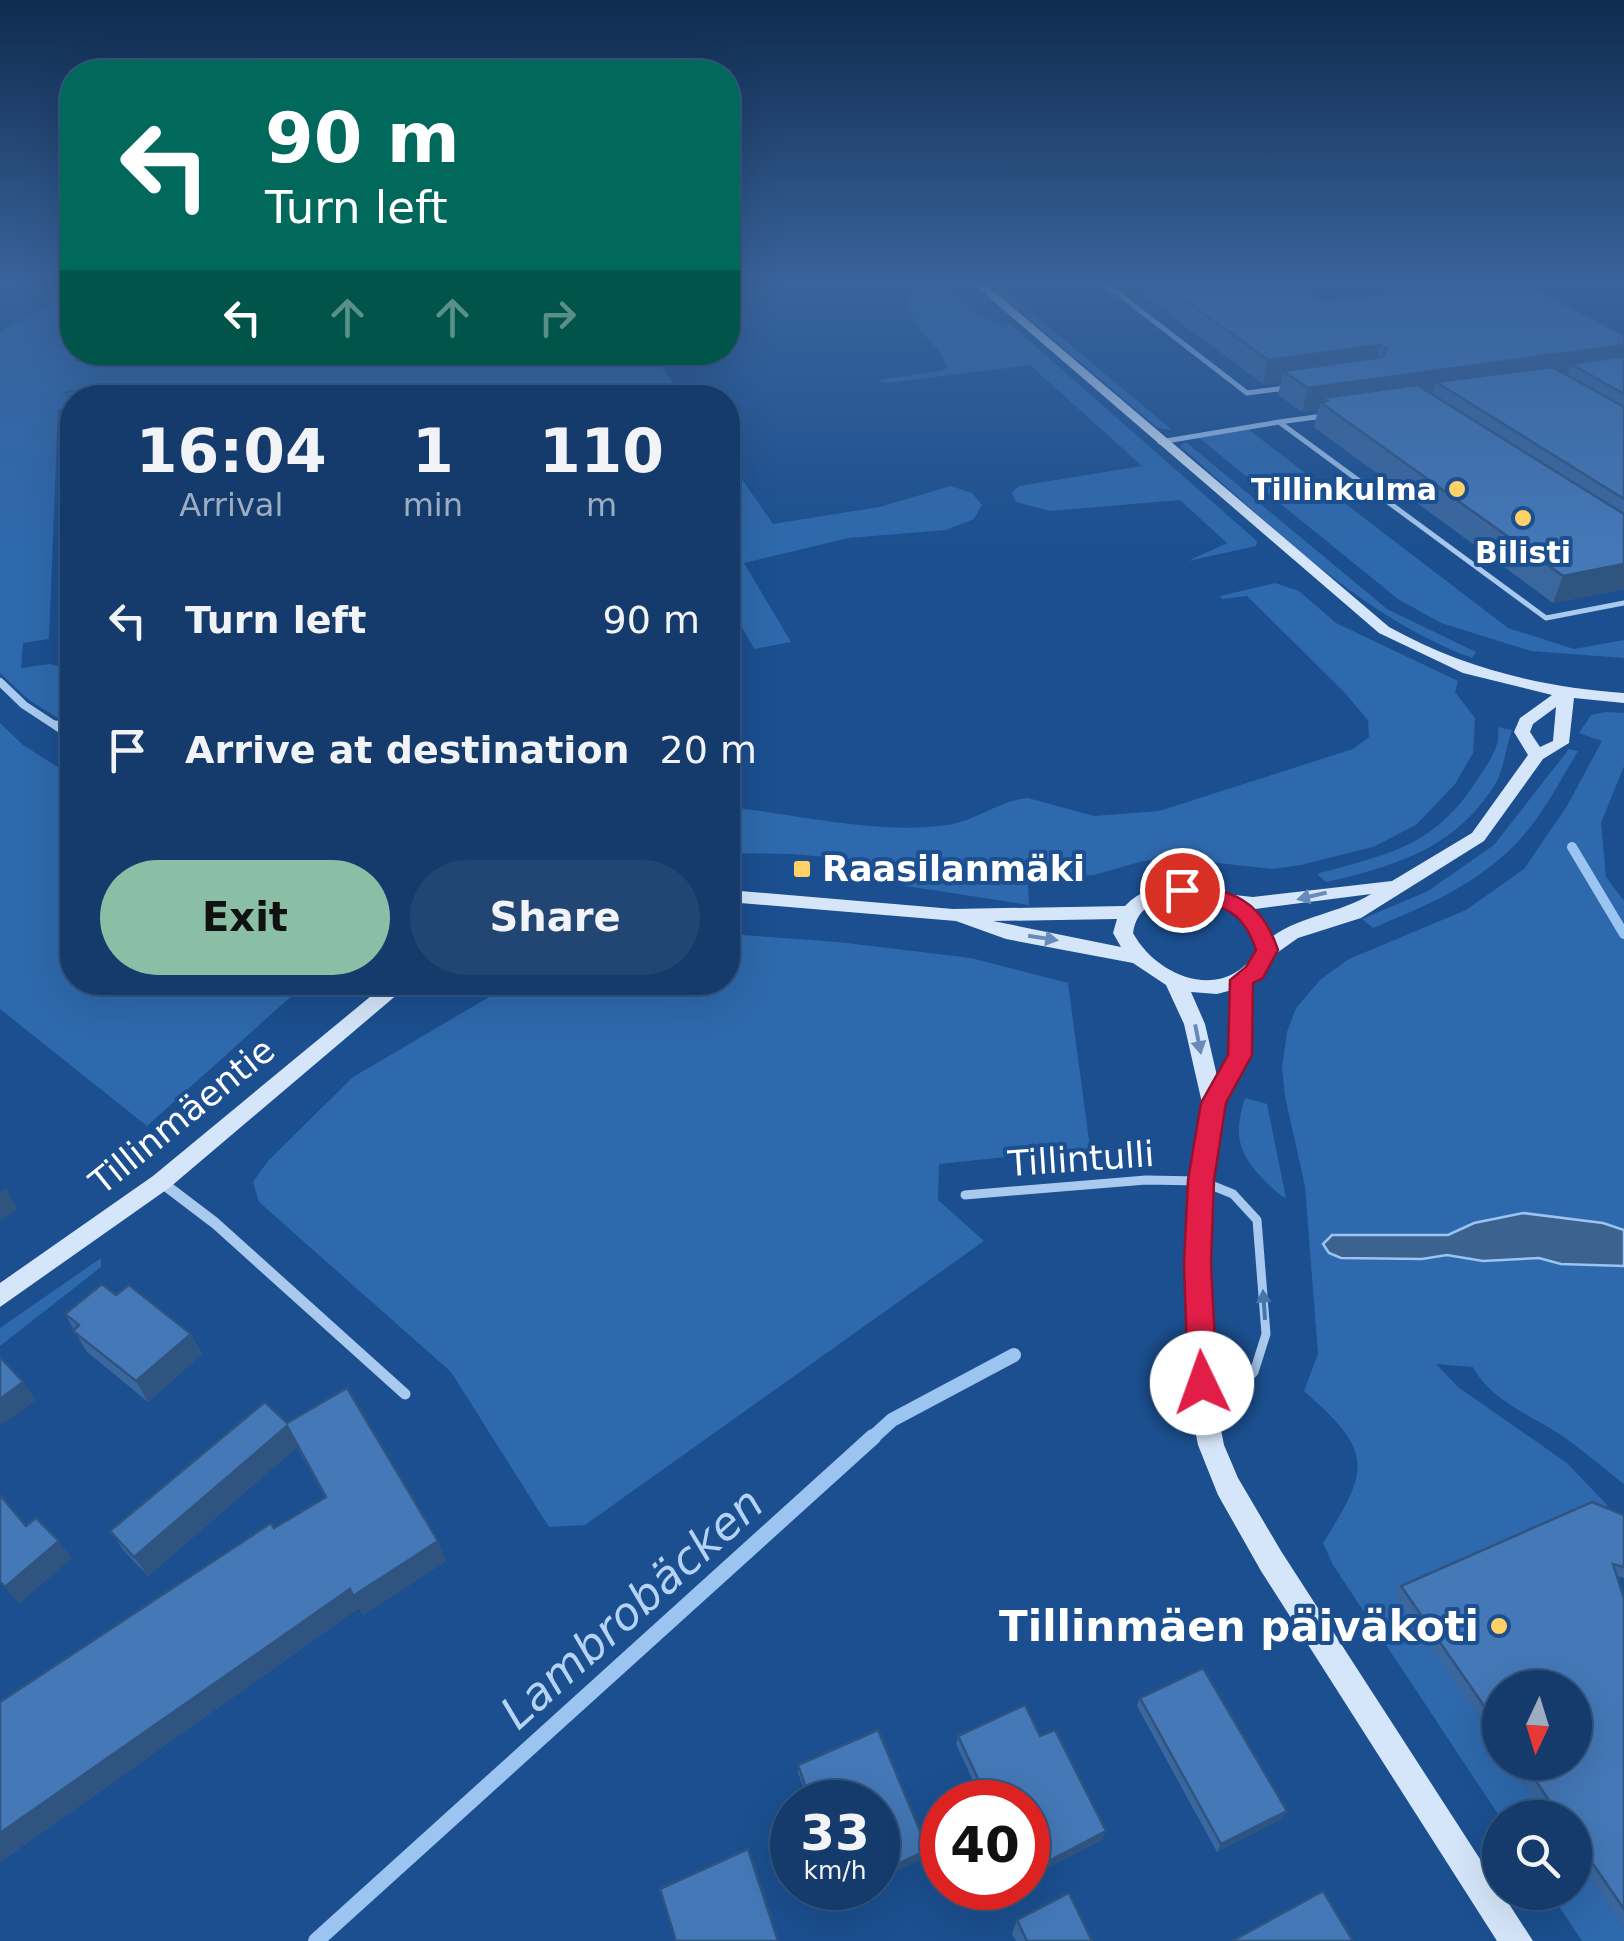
<!DOCTYPE html>
<html lang="en">
<head>
<meta charset="utf-8">
<style>
	:root { --surface:#143b6b; --page:#214673; --text:#f1f3f6; --muted:#9dadc1; --line:#33557e; --accent:#8abfa5 }
	body { margin:0; font-family:"DejaVu Sans",sans-serif; background:var(--page); color:var(--text); height:100vh; display:flex; flex-direction:column; font-size:38px; white-space:nowrap }
	* { box-sizing:border-box; margin:0 }
	p { font-size:32px; color:var(--muted) }
	.icon { flex:none; width:55px; height:55px; fill:none; stroke:currentColor; stroke-width:2; stroke-linecap:round; stroke-linejoin:round }
	.map { position:relative; flex:1; overflow:hidden }
	.drawer { position:absolute; left:60px; top:385px; width:680px; height:610px; display:flex; flex-direction:column; background:var(--surface); border-radius:40px; box-shadow:0 10px 40px #0002,0 0 0 2px var(--line) }
	.drawer>* { flex:none }
	.hud { position:absolute; left:60px; top:60px; width:680px; height:305px; border-radius:40px; box-shadow:0 10px 40px #0002,0 0 0 2px var(--line); background:#00695c; color:#fff; overflow:hidden }
	.needle { width:65px; rotate:184deg }
	.tools { position:absolute; left:1482px; top:1670px; display:grid; gap:20px }
	.tools a { display:grid; place-items:center; width:110px; height:110px; border-radius:50%; background:var(--surface); box-shadow:0 10px 40px #0002,0 0 0 2px var(--line); font-size:50px }
	.speed { position:absolute; left:770px; top:1780px; display:flex; gap:20px; font-size:50px; font-weight:700; text-align:center }
	.speed>* { display:grid; place-content:center; width:130px; height:130px; border-radius:50%; background:var(--surface); box-shadow:0 10px 40px #0002,0 0 0 2px var(--line); line-height:1 }
	.speed small { font-size:25px; font-weight:400 }
	.speed .limit { border:15px solid #d22; background:#fff; color:#111 }
	.pin { position:absolute; display:grid; place-items:center; width:85px; height:85px; color:#fff; margin:-42px; border:5px solid #fff; border-radius:50%; box-shadow:0 2px 10px #0007 }
	.me { position:absolute; width:110px; margin:-55px; rotate:357deg; stroke-linejoin:round; filter:drop-shadow(0 0 8px #0008) }
	.turn { display:flex; align-items:center; gap:35px; height:210px; padding:0 40px; font-size:45px }
	.turn .icon { width:130px; height:130px; stroke-width:2.5 }
	.turn b { display:block; font-size:70px; line-height:85px }
	.lanes { display:flex; align-items:center; height:95px; padding:0 40px; background:#0003; justify-content:center; gap:50px; direction:ltr }
	.lanes .off { opacity:.35 }
	.eta { display:flex; justify-content:space-evenly; align-items:center; height:170px; text-align:center }
	.eta b { font-size:60px; font-weight:800; line-height:70px }
	.button { display:flex; gap:20px; margin-top:auto; padding:20px 40px }
	.button a { flex:1; height:115px; border-radius:60px; background:var(--accent); color:#111; font-size:40px; font-weight:800; line-height:115px; text-align:center }
	.button a+a { background:var(--page); color:var(--text) }
	ul { padding:0; list-style:none }
	li { display:flex; align-items:center; gap:30px; height:130px; padding:0 40px }
	li div { flex:1 }
	li b { display:block; font-size:38px }
	li em { font-style:normal }
	.map>svg:first-child { display:block }
	.green { fill:#2e69ad }
	.water { fill:#3c6290; stroke:#9cc4f0; stroke-width:2.5 }
	.lines { fill:none; stroke-linecap:round; stroke-linejoin:round }
	.stream-far2 { stroke:#9cc4f0; stroke-width:10 }
	.stream-far1 { stroke:#9cc4f0; stroke-width:14 }
	.stream { stroke:#9cc4f0; stroke-width:16 }
	.lane-far1 { stroke:#a9c9ee; stroke-width:5 }
	.lane { stroke:#a9c9ee; stroke-width:9 }
	.street-far2 { stroke:#a9c9ee; stroke-width:8 }
	.street-far1 { stroke:#a9c9ee; stroke-width:9 }
	.street { stroke:#a9c9ee; stroke-width:11 }
	.secondary { fill:#d6e6fa; fill-rule:evenodd }
	.wall { fill:#3a679d }
	.shaded-wall { fill:#305480 }
	.building { fill:#4478b7; stroke:#305480; stroke-width:2.5 }
	.oneway { fill:#668bba }
	.oneway2 { fill:#4674ac }
	.route { fill:#e11d48; stroke:#92132f; stroke-width:2.5 }
	.poi-dot { fill:#ffd166; stroke:#1b4f8f; stroke-width:4 }
	.labels { text-anchor:middle; dominant-baseline:central; stroke-width:8; stroke-linejoin:round; paint-order:stroke }
	.far-poi-label { font-size:30px; font-weight:bold; fill:#fff; stroke:#1b4f8f; text-anchor:end }
	.poi-label { font-size:35px; font-weight:bold; fill:#fff; stroke:#1b4f8f; text-anchor:start }
	.street-label { font-size:35px; fill:#fff; stroke:#1b4f8f }
	.near-poi-label { font-size:42px; font-weight:bold; fill:#fff; stroke:#1b4f8f; text-anchor:end }
	.near-water-label { font-size:45px; font-style:italic; fill:#b5d3f5; stroke:#1b4f8f }
</style>
</head>
<body>
<div class="map">
<svg width="1624" height="1941" viewBox="0 0 1624 1941">
	<rect width="100%" height="100%" fill="#1b4f8f"/>
	<path class="green" d="M906,281H943L971,309L1002,325L1009,323L1242,528L1257,541L1256,546L1188,561L1227,543L1180,500L1050,511L1016,502L1012,493L1019,486L1142,466L1030,365L888,383L877,380L942,371L947,367C936,333 904,336 910,284Z
		M984,281H994L1172,430L1158,428Z
		M72,294V352L652,353L684,397L520,398L480,389L382,398H203L201,391L150,398H72V407L58,410L49,639L23,643L21,668L50,664L72,670V727L29,700L0,673V332Z
		M1249,430L1508,628L1574,649L1624,640V658L1531,651L1441,623L1398,599L1198,437Z
		M1186,442L1387,609L1476,652L1472,658C1358,616 1271,524 1180,446Z
		M728,459L773,524L879,507L951,486L972,493L982,505L974,519L946,530L848,538L744,563L791,642L754,649L738,620L728,622Z
		M1275,583L1299,591L1336,623L1458,681L1455,692L1475,718L1473,753L1455,784L1416,825L1373,847L1301,865L1272,869L1173,858L1143,861L1094,875L1053,877L792,854L728,853V807C798,814 875,835 947,825C976,821 1000,800 1028,798L1094,816L1159,811L1353,749L1369,737L1368,720L1343,691L1247,596L1222,599L1220,596Z
		M1605,712L1624,713V766L1601,823L1606,877L1624,901V1484C1603,1468 1583,1450 1561,1435C1531,1415 1490,1400 1473,1367L1436,1364L1458,1387L1567,1463L1608,1506L1584,1512L1396,1596L1500,1748V1762L1510,1763L1548,1817H1500L1333,1565L1323,1543C1371,1467 1373,1452 1304,1391L1318,1354L1305,1186L1285,1096L1282,1068L1287,1032L1296,1008L1321,979L1349,959L1466,910L1524,869L1567,806L1602,741L1579,733L1591,715Z
		M0,723L23,745L72,776V982L306,983L147,1126L0,1009Z
		M1498,727L1512,730C1505,749 1504,773 1492,789C1453,849 1393,867 1326,882L1317,874C1391,853 1435,847 1479,777C1489,762 1501,746 1498,727Z
		M1569,749L1578,751C1561,779 1545,811 1523,836C1483,882 1428,905 1373,928L1362,919L1428,891L1494,845Z
		M901,875L1028,885L1029,905L900,885Z
		M728,934L838,942L971,958L1068,983L1090,1148L939,1164L938,1200L984,1241L585,1525L549,1527L451,1372L259,1202L253,1182L268,1161L353,1077L513,983L728,982Z
		M1245,1098L1267,1104L1286,1198C1277,1194 1270,1186 1262,1178C1237,1151 1234,1133 1245,1098Z
		M101,1258V1267L0,1346V1328Z
		M1575,1858L1624,1929V1941H1582L1550,1893L1575,1892Z"/>
	<path class="water" d="M1523,1213L1603,1223L1624,1230V1266L1561,1264L1539,1258L1483,1261L1447,1255L1422,1259L1341,1258L1329,1253L1323,1244L1332,1235H1448L1474,1223Z"/>
	<g class="lines">
		<path class="stream-far2" d="M1572,847L1624,934"/>
		<path class="stream-far1" d="M870,1440L892,1420L1014,1355"/>
		<path class="stream" d="M316,1941L873,1437"/>
		<path class="lane-far1" d="M1102,281L1247,393L1286,388
			M1323,416L1279,422L1546,618L1624,603
			M1160,442L1279,422"/>
		<path class="lane" d="M965,1195L1146,1180L1201,1181L1233,1194L1257,1220L1266,1334L1254,1372L1232,1395L1207,1408"/>
		<path class="street-far2" d="M0,682L24,705L59,728"/>
		<path class="street-far1" d="M56,725L72,736"/>
		<path class="street" d="M161,1182L215,1223L405,1394"/>
		<path class="secondary" d="M970,281H982L1389,627C1463,668 1540,687 1624,693V703L1574,698L1569,743L1543,759L1484,841L1361,918L1298,938L1274,955L1263,975L1252,982L1251,1055L1224,1103L1212,1181V1329L1217,1409L1224,1445L1238,1478L1281,1551L1533,1941H1497L1261,1571L1218,1495L1198,1445L1191,1409L1186,1329L1190,1181L1202,1103L1184,1024L1166,985L1133,963L1006,939L956,921L728,902V890L953,909L1125,906C1162,868 1210,895 1253,897L1392,881L1472,833L1528,755L1514,732L1520,718L1552,695L1463,673L1379,633ZM1556,707L1553,741L1540,747L1530,732L1533,724ZM1371,894C1340,913 1301,916 1273,936L1255,909ZM1182,896C1218,901 1248,912 1257,950C1226,1003 1158,979 1133,933C1137,906 1157,899 1182,896ZM1117,919L1113,933L1121,947L993,921ZM1232,990L1229,1055L1217,1076L1205,1024L1191,992L1217,994Z
			M388,982H412L169,1188L0,1307V1283L153,1176Z"/>
	</g>
	<path class="wall" d="M1135,281H1291L1324,302L1385,293L1388,281H1589L1536,289L1624,335V589L1553,603L1314,427L1318,410L1302,412L1278,395L1281,382L1263,384L1134,288Z
		M135,387L139,398H72V415L65,393Z
		M116,1295L191,1334L202,1354L148,1402L86,1351L65,1314Z
		M287,1423L446,1561L363,1615L359,1608L0,1862L274,1528L325,1497L297,1447L148,1576L124,1551L110,1531Z
		M1624,1515V1578L1617,1576L1624,1598V1929L1575,1858V1818H1548L1510,1762H1575L1500,1688V1748L1395,1596L1401,1586Z
		M1140,1698L1281,1819L1217,1852L1137,1706Z
		M878,1730L928,1850L926,1857L878,1880V1802H809L798,1773V1765Z
		M958,1736H1040L1103,1839L1035,1874L1028,1859V1802H983L956,1744Z
		M1017,1920L1092,1941H1016L1012,1934Z"/>
	<path class="shaded-wall" d="M1522,281H1589L1511,292Z
		M1380,345L1374,369L1283,371L1281,382L1263,384L1268,360Z
		M1624,345V368L1571,364L1567,376L1436,382L1433,394L1327,401L1322,398L1318,410L1302,412L1308,388Z
		M1624,564V589L1553,603L1563,576Z
		M6,1188L18,1209L0,1221V1192Z
		M191,1334L202,1354L148,1402L136,1381Z
		M23,1382L36,1400L0,1426V1399Z
		M287,1426L297,1447L148,1576L134,1557Z
		M59,1541L72,1558L19,1604L5,1587Z
		M438,1541L446,1561L363,1615L353,1596Z
		M350,1589L359,1608L0,1862V1833Z
		M1287,1811L1281,1819L1217,1852L1221,1844Z
		M1106,1831L1103,1839L1035,1874L1037,1867Z
		M928,1850L926,1857L878,1880V1873Z
		M846,1888H861L843,1896L844,1889Z"/>
	<path class="building" d="M1159,281H1291L1324,302L1416,289L1403,281H1521L1624,335V345L1308,388L1283,371L1382,357L1387,348L1380,345L1268,360Z
		M1624,356V394L1571,364Z
		M1552,367L1624,407V499L1436,382Z
		M105,385L135,387V398H72L65,393Z
		M462,385L468,398H366Z
		M1417,385L1624,514V564L1563,576L1320,402L1327,401L1322,398Z
		M102,1284L116,1295L129,1285L191,1334L136,1381L73,1331L79,1325L65,1314Z
		M0,1357L23,1382L0,1399Z
		M347,1388L438,1541L353,1596L350,1589L0,1833V1702L271,1523L274,1528L326,1497L287,1426L134,1557L110,1531L265,1402L287,1423Z
		M0,1495L26,1526L36,1518L59,1541L5,1587L0,1582Z
		M1592,1502L1624,1515V1567L1613,1564L1624,1598V1909L1575,1838V1818H1561L1523,1762H1575V1688H1500V1729L1401,1586Z
		M1203,1668L1287,1811L1221,1844L1140,1698Z
		M1025,1705L1040,1736L1055,1730L1106,1831L1037,1867L1028,1846V1802H989L958,1736Z
		M878,1730L928,1850L878,1873V1802H811L798,1765Z
		M748,1849L778,1941H676L660,1889Z
		M1323,1891L1353,1941H1232Z
		M1069,1893L1092,1941H1027L1017,1920Z"/>
	<defs><path id="oneway-solid" d="M-6-.8H1V-3.2L6.5 0L1 3.2V.8H-6Z" transform="scale(2.5)"/></defs>
	<g class="oneway">
		<use href="#oneway-solid" transform="translate(1312 896) rotate(167)"/>
		<use href="#oneway-solid" transform="translate(1043 938) rotate(9)"/>
		<use href="#oneway-solid" transform="translate(1198 1039) rotate(79)"/>
	</g>
	<use class="oneway2" href="#oneway-solid" transform="translate(1264 1305) rotate(-94)"/>
	<linearGradient id="sky" x2="0" y2="1"><stop stop-color="#0f2b4f"/><stop offset="0.51" stop-color="#39639b"/><stop offset="1" stop-color="#39639b" stop-opacity="0"/></linearGradient>
	<rect width="1624" height="553" fill="url(#sky)"/>
	<path class="route" d="M1182,883C1232,891 1261,898 1278,950L1263,978L1253,983L1252,1055L1226,1103L1214,1180L1211,1263L1217,1383L1213,1392L1202,1396L1192,1392L1188,1383L1184,1263L1188,1180L1201,1103L1228,1055L1230,980L1246,967L1256,950C1241,903 1215,906 1174,895L1171,890L1174,885Z"/>
	<g class="poi-dot">
		<circle cx="1457" cy="489" r="10"/>
		<circle cx="1523" cy="518" r="10"/>
		<rect x="792" y="859" width="20" height="20" rx="5"/>
		<circle cx="1499" cy="1626" r="10"/>
	</g>
	<g class="labels">
		<g class="far-poi-label">
			<text x="1437" y="489">Tillinkulma</text>
			<text x="1523" y="552" text-anchor="middle">Bilisti</text>
		</g>
		<g class="poi-label">
			<text x="822" y="869">Raasilanmäki</text>
		</g>
		<g class="street-label">
			<text transform="translate(182 1116) rotate(-39)">Tillinmäentie</text>
			<text transform="translate(1081 1159) rotate(-4)">Tillintulli</text>
		</g>
		<g class="near-poi-label">
			<text x="1479" y="1626">Tillinmäen päiväkoti</text>
		</g>
		<g class="near-water-label">
			<text transform="translate(632 1608) rotate(-42)">Lambrobäcken</text>
		</g>
	</g>
</svg>
<div class="tools">
<a><svg class="needle" viewBox="-14 -14 28 28"><path d="M0-13l5 13h-10z" fill="#e53935"/><path d="M0 13l5-13h-10z" fill="#9dadc1"/></svg></a>
<a><svg class="icon" aria-label="search" viewBox="0 0 24 24"><circle cx="10" cy="10" r="6"/><path d="M15 15l6 6"/></svg></a>
</div>
<div class="speed"><div>33<small>km/h</small></div><div class="limit">40</div></div>
<div class="pin" style="left:1182px;top:890px;background:#d93025"><svg class="icon" aria-label="arrive" viewBox="0 0 24 24"><path d="M6 21V4h12l-3 4 3 4H6"/></svg></div>
<svg class="me" style="left:1202px;top:1383px" viewBox="-20 -20 40 40"><circle r="19" fill="#fff"/><path d="M0-13L10 11 0 6-10 11z" fill="#e11d48"/></svg>
<div class="hud">
<div class="turn"><svg class="icon" aria-label="left" viewBox="0 0 24 24"><path d="M17 20v-9H6M10 6l-5 5 5 5"/></svg><div><b>90 m</b>Turn left</div></div>
<div class="lanes"><svg class="icon" aria-label="left" viewBox="0 0 24 24"><path d="M17 20v-9H6M10 6l-5 5 5 5"/></svg><svg class="icon off" aria-label="ahead" viewBox="0 0 24 24"><path d="M12 20V5M6 11l6-6 6 6"/></svg><svg class="icon off" aria-label="ahead" viewBox="0 0 24 24"><path d="M12 20V5M6 11l6-6 6 6"/></svg><svg class="icon off" aria-label="right" viewBox="0 0 24 24"><path d="M7 20v-9h11M14 6l5 5-5 5"/></svg></div>
</div>
<section class="drawer">
<div class="eta">
<div><b>16:04</b><p>Arrival</p></div>
<div><b>1</b><p>min</p></div>
<div><b>110</b><p>m</p></div>
</div>
<ul>
<li><svg class="icon" aria-label="left" viewBox="0 0 24 24"><path d="M17 20v-9H6M10 6l-5 5 5 5"/></svg><div><b>Turn left</b></div><em>90 m</em></li>
<li><svg class="icon" aria-label="arrive" viewBox="0 0 24 24"><path d="M6 21V4h12l-3 4 3 4H6"/></svg><div><b>Arrive at destination</b></div><em>20 m</em></li>
</ul>
<div class="button"><a>Exit</a><a>Share</a></div>
</section>
</div>
</body>
</html>
